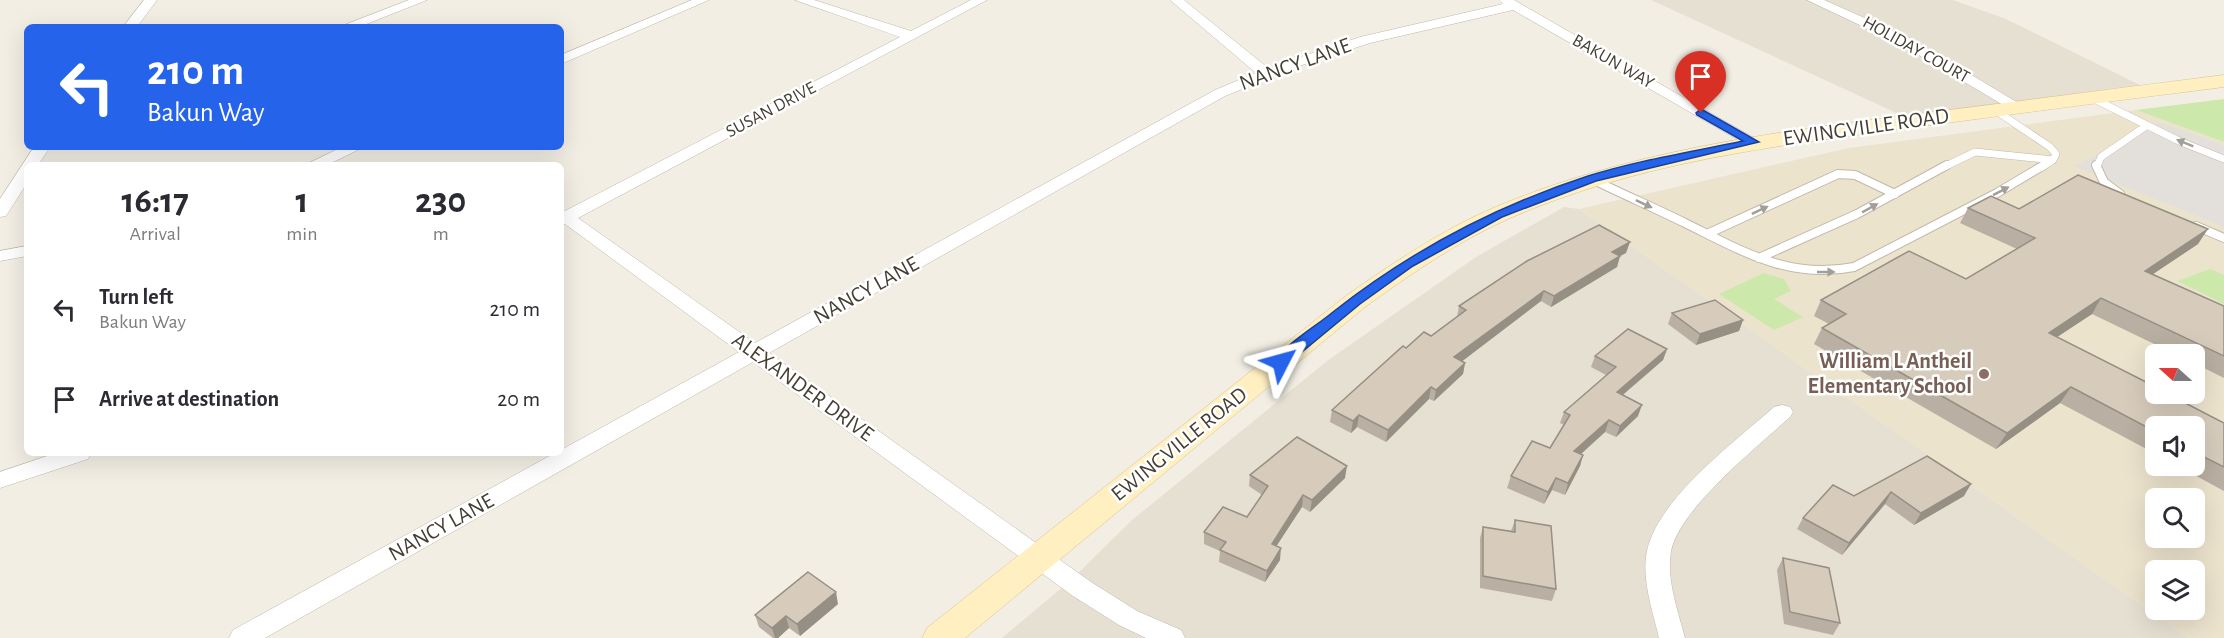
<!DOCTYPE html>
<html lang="en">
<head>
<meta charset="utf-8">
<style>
	:root { --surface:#fff; --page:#f7f7f7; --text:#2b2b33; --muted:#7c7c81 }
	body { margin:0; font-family:"Alegreya Sans",sans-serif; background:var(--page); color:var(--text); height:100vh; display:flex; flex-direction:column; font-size:22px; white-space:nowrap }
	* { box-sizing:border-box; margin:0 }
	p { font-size:20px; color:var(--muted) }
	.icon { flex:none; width:33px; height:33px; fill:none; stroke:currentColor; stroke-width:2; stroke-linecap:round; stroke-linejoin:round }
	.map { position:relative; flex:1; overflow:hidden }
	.side { position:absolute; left:24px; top:162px; width:540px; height:294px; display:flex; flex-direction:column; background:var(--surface); border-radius:9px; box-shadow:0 6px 24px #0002 }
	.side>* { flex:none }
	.top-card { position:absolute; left:24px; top:24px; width:540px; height:126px; border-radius:9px; box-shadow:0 6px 24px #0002; background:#2563eb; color:#fff; overflow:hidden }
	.needle { width:39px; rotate:291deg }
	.controls { position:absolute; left:2145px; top:344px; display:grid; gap:12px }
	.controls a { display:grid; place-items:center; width:60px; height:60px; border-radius:9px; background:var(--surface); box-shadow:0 6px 24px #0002; font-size:30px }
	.pin { position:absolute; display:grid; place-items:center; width:51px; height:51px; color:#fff; margin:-62px -26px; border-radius:50% 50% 50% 0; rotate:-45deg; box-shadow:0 0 6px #0007 }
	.pin .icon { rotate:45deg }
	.me { position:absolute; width:66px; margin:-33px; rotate:51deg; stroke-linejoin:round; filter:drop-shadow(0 0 4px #0008) }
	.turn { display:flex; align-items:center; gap:21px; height:126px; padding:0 24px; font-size:27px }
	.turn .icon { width:78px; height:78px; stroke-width:2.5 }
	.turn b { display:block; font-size:42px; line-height:51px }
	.eta { display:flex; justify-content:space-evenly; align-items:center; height:102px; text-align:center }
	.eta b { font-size:36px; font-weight:700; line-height:42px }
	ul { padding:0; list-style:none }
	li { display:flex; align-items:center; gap:18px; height:90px; padding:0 24px }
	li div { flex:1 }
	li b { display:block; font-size:22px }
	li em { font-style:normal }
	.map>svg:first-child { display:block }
	.residential { fill:#e6e0d2 }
	.education { fill:#ece3cd; fill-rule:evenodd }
	.green { fill:#cde8ab }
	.parking { fill:#e3e0dc }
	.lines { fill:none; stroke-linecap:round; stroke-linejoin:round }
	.service-far1-casing { stroke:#c1b8a9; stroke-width:8 }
	.service-casing { stroke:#c1b8a9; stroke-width:10 }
	.minor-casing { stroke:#c1b8a9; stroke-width:1 }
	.secondary-casing { stroke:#d3c293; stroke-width:1 }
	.service-far1 { stroke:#fff; stroke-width:7 }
	.service { stroke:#fff; stroke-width:8 }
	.minor { fill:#fff; fill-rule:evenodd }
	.secondary { fill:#ffefc1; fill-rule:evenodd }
	.wall { fill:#b9afa2 }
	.shaded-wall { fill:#968f84 }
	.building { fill:#d7ccbc; stroke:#968f84; stroke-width:1.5 }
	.oneway { fill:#a29e9a }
	.route { fill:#2563eb; stroke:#184099; stroke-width:1.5 }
	.education-dot { fill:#8d6e63; stroke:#fff; stroke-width:2 }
	.labels { text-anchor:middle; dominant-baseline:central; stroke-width:5; stroke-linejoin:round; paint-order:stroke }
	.far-street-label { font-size:18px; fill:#443e34; stroke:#fff }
	.street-label { font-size:22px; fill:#443e34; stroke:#fff }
	.education-label { font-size:22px; font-weight:bold; fill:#785e54; stroke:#fff; text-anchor:end }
</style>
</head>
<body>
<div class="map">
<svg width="2224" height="638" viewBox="0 0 2224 638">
	<rect width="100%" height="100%" fill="#f2eee4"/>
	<path class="residential" d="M1651,0H1953L2006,19L2150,90L1914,121Z
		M1564,207L1579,209L2188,638H1002L1071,580L1131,521L1327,361L1476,257Z"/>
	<path class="education" d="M2136,110L2224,142V638H2188L1579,209L1849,148ZM2156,354H2194V393H2156ZM2156,426H2194V465H2156ZM2156,498H2194V537H2156ZM2156,570H2194V609H2156Z"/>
	<path class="green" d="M2224,99V142L2136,110Z
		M2210,269L2224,275V304L2177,281Z
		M1764,273L1784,279L1791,291L1774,299L1803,317L1774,330L1719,294Z"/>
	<path class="parking" d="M2159,122L2224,145V227L2074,166Z"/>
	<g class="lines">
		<g class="service-far1-casing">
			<path id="service-far1" d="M2092,98L2179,141L2224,159
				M1995,110L2050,147L2056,154L2053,160L2042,167
				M1944,167L1975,152L2053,160
				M2097,167L2101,157L2146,126"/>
		</g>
		<g class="service-casing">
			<path id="service" d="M2096,165L2104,182L2120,194
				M1594,180C1624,195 1655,208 1685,223C1742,251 1789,280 1854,267L1997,193L2044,165
				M2196,226L2224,238
				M1707,234L1838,174L1855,175L1895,194
				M1759,258L1857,214L1947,165"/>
		</g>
		<g class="minor-casing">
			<path id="minor" d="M144,0H157L137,27H123Z
				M409,0H427L359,27H339Z
				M692,0H709L561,64V55Z
				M795,0H814L911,31L971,0H987L578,218L755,343L1215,90L1256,73L1170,0H1184L1268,68L1360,37L1503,4L1499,0H1514L1761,142L1753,147L1747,145L1513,10L1370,43L1299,66L1225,96L769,353L1091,582L1137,611L1181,630L1185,638H1146L1119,625L1073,596L753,362L265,638H229L233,630L555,453H561V450L739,352L565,224L561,225V213L900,37Z
				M1807,0H1824L1912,39L2023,106L2015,111L2010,109L1902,45Z
				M34,147H50L38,165H27V183L6,216L0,217V199Z
				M342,147H364L327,165H305Z
				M27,246V256L0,261V251Z
				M1782,405L1790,407L1793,412L1790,417C1757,447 1680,508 1671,551C1666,579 1678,611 1685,638H1659C1653,611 1641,579 1647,551C1659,497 1734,443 1774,407Z
				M56,453H91L88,459L0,488V472Z"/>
		</g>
		<g class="secondary-casing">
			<path id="secondary" d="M2224,75V87C2119,100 2014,114 1909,128C1773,146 1635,163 1508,219C1457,242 1411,274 1365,307L965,638H922L927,628L1347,295C1393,263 1440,231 1493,208C1625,152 1767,133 1909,115C2014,102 2119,88 2224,75Z"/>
		</g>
		<use href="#service-far1" class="service-far1"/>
		<use href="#service" class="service"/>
		<use href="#minor" class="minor"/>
		<use href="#secondary" class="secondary"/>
	</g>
	<path class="wall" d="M1968,208L2019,209L2198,244L2153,274L2224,306V378L2194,363V354H2175L2092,314L2057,337L2224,423V491L2176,465H2194V426H2156V454L2060,403L1996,449L1814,344L1822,328L1829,324L1814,316L1821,300L1966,279L2017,249L1960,223Z
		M1626,253L1620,256L1617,267L1551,307L1541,301L1462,361L1465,363L1463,374L1434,401L1429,399L1386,442L1357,427L1351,433L1330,422L1332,410L1406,348L1431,336L1457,317L1459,306Z
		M1672,313L1743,320L1739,331L1696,345L1668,324Z
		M1667,349L1663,360L1623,395L1638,416L1616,437L1605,432L1581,454L1583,455L1580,466L1565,495L1552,490L1544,504L1507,488L1511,476L1550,448L1564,425L1560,423L1564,412L1606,375L1591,367L1595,356Z
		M1927,456L1964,496L1914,525L1885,504L1842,555L1797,529L1803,518L1854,496Z
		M1250,475L1345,478L1310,512L1302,507L1276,546L1280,560L1265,582L1219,562L1220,551L1204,544V532L1247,517L1262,495L1249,486Z
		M1515,520L1556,589L1552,601L1480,588V538L1483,527L1511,531Z
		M1783,558L1840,623L1833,635L1784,624L1777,570Z
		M838,604L800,636L789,628L778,638H773L759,627L755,615Z"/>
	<path class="shaded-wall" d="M2208,229L2198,244L2135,286L2145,271Z
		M1630,242L1626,253L1608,262L1612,252Z
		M1620,256L1617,267L1551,307L1554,296Z
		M1544,291L1541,301L1452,369L1454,357Z
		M2101,298L2092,314L2039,349L2049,333Z
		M1743,320L1739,331L1696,345L1700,334Z
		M1667,349L1663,360L1613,403L1617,392Z
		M1465,363L1463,374L1434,401L1436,390Z
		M1431,387L1429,399L1386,442L1388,430Z
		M2071,387L2060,403L1996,449L2007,433Z
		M1642,405L1638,416L1616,437L1620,426Z
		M1359,415L1357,427L1351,433L1353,421Z
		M1609,420L1605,432L1571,463L1574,451Z
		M1583,455L1580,466L1565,495L1568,483Z
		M1347,466L1345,478L1310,512L1312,500Z
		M1556,478L1552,490L1544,504L1548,492Z
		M1971,484L1964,496L1914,525L1921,513Z
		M1891,492L1885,504L1842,555L1849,543Z
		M1303,495L1302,507L1270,556L1272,544Z
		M1281,548L1280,560L1265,582L1267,571Z
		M836,592L838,604L800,636L797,624Z
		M786,616L789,628L778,638H775L772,628Z"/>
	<path class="building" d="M2078,175L2208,229L2145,271L2224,306V356L2101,298L2049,333L2156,387V393H2166L2224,423V467L2194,452V426H2156V432L2071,387L2007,433L1822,328L1846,314L1821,300L1909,251L1966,279L2035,238L1968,208L1991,196L2019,209Z
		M1599,225L1630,242L1612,252L1620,256L1554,296L1544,291L1454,357L1465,363L1436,390L1431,387L1388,430L1359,415L1353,421L1332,410L1403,346L1406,348L1424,332L1431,336L1466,310L1459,306L1527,261Z
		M1715,300L1743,320L1700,334L1672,313Z
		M1628,329L1667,349L1617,392L1642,405L1620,426L1609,420L1574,451L1583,455L1568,483L1556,478L1548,492L1511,476L1532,441L1550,448L1570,415L1564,412L1616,367L1595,356Z
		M1297,437L1347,466L1312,500L1303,495L1272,544L1281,548L1267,571L1220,550L1226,542L1204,532L1223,507L1247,517L1268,486L1250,475Z
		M1927,456L1971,484L1921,513L1891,492L1849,543L1803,518L1833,485L1854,496Z
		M1515,520L1551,526L1556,589L1483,576V527L1515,532Z
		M1783,558L1829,568L1840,623L1790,612Z
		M808,572L836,592L797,624L786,616L772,628L755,615Z"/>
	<defs><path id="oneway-solid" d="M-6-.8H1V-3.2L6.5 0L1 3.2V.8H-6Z" transform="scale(1.5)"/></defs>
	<g class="oneway">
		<use href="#oneway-solid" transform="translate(2185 143) rotate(-158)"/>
		<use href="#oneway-solid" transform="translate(2001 191) rotate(-27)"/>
		<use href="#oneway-solid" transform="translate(1644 204) rotate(25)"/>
		<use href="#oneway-solid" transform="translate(1870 208) rotate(-29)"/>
		<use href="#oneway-solid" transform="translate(1760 210) rotate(-25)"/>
		<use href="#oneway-solid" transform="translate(1826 272)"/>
	</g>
	<path class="route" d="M1701,109L1759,142L1596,181L1502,217L1413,266L1360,304L1286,365L1281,366L1274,362C1288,342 1315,327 1333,312C1409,252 1496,206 1588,176C1639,160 1691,152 1743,141L1697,115L1696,113Z"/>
	<circle class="education-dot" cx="1984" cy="374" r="6"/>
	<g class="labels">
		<g class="far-street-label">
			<text transform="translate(1916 50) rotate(29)">HOLIDAY COURT</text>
			<text transform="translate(1613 62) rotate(30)">BAKUN WAY</text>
			<text transform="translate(771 110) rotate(-28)">SUSAN DRIVE</text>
		</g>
		<g class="street-label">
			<text transform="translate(1295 64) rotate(-20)">NANCY LANE</text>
			<text transform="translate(1866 127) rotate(-8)">EWINGVILLE ROAD</text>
			<text transform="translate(866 290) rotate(-29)">NANCY LANE</text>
			<text transform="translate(803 387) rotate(36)">ALEXANDER DRIVE</text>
			<text transform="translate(1179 444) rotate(-39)">EWINGVILLE ROAD</text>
			<text transform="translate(441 527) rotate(-29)">NANCY LANE</text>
		</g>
		<g class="education-label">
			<text x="1972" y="361">William L Antheil<tspan x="1972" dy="25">Elementary School</tspan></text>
		</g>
	</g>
</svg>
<div class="controls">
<a><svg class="needle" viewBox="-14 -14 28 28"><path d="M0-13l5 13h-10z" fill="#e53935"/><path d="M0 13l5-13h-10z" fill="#7c7c81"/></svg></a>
<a><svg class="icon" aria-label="sound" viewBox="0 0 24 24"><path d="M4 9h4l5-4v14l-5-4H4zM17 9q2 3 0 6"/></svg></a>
<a><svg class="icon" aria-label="search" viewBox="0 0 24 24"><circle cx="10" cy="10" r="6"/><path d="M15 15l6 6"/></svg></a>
<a><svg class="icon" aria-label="layers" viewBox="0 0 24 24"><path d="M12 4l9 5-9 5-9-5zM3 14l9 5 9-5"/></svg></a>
</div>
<div class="pin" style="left:1701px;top:113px;background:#d93025"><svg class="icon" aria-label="arrive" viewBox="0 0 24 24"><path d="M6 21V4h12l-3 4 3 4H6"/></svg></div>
<svg class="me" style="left:1281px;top:362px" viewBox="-20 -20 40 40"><path d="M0-17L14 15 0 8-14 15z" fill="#2563eb" stroke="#fff" stroke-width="4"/></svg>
<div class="top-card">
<div class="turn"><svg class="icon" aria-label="left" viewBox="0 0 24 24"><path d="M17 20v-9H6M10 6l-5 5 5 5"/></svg><div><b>210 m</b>Bakun Way</div></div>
</div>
<section class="side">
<div class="eta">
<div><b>16:17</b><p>Arrival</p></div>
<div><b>1</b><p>min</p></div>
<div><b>230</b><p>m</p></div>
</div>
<ul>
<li><svg class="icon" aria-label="left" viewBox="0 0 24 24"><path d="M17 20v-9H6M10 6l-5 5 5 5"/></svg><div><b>Turn left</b><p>Bakun Way</p></div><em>210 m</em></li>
<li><svg class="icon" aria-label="arrive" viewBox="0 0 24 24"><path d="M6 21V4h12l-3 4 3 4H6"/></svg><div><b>Arrive at destination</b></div><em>20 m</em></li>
</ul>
</section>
</div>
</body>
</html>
